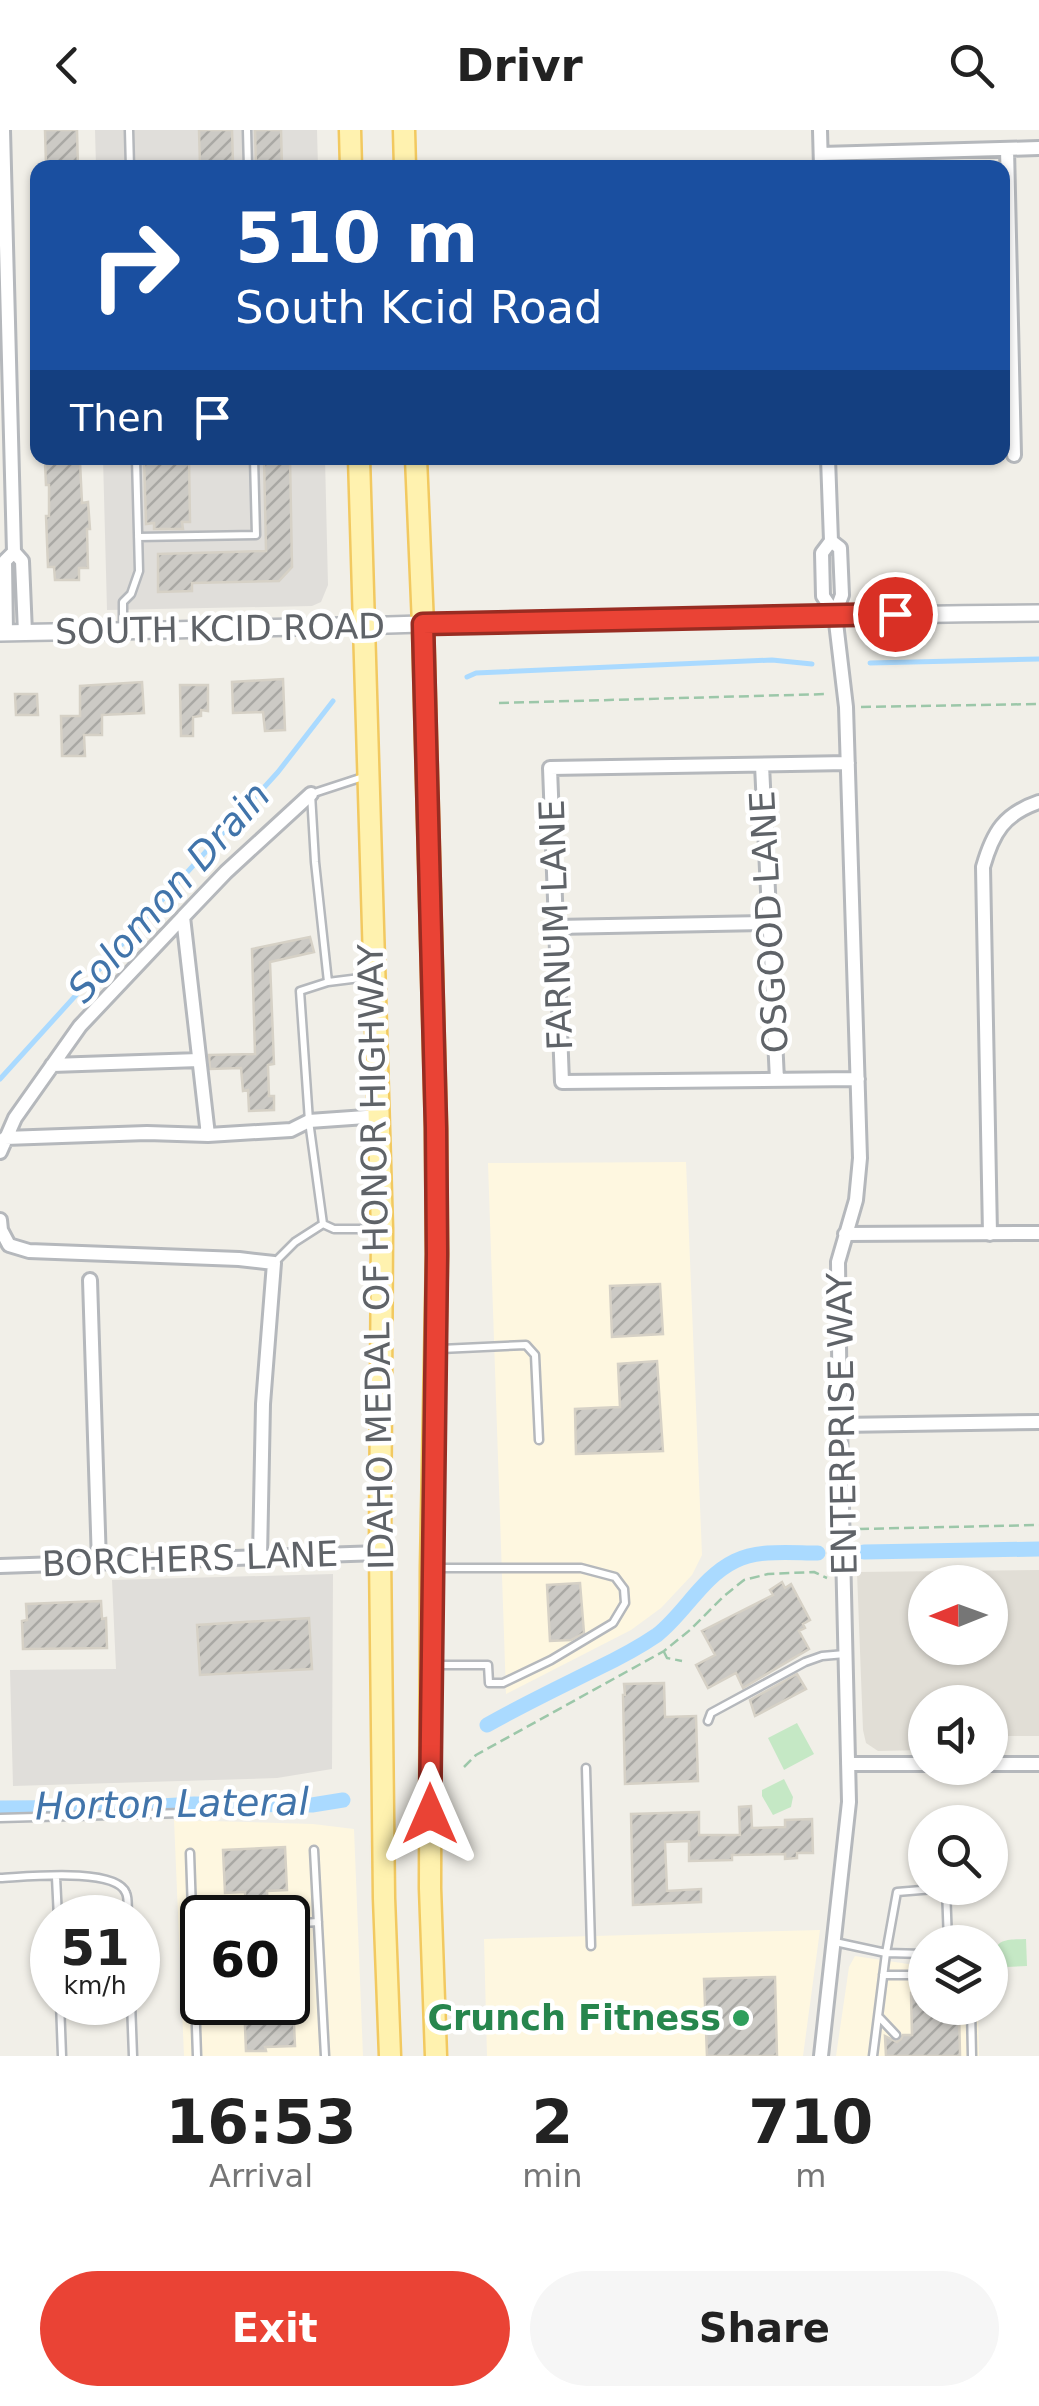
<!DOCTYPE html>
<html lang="en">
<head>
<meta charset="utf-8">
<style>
	:root { --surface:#fff; --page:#f6f6f6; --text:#222; --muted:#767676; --accent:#ea4335 }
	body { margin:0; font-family:"DejaVu Sans",sans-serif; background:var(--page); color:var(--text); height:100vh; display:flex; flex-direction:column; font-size:38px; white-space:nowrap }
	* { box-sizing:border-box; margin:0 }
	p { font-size:32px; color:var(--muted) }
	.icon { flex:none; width:55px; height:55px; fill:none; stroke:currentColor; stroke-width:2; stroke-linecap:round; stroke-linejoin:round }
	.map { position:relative; height:1926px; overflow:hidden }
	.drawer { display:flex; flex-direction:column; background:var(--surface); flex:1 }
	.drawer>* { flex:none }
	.guide { position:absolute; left:30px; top:30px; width:980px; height:305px; border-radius:20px; box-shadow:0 2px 8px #0004; background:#1a4fa0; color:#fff; overflow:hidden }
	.needle { width:65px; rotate:269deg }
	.tools { position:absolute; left:908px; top:1435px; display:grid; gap:20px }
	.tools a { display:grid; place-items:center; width:100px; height:100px; border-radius:50%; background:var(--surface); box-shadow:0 2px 8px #0004; font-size:50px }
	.speed { position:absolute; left:30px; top:1765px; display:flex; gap:20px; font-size:50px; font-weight:700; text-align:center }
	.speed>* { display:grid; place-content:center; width:130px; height:130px; border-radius:50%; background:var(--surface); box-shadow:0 2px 8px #0004; line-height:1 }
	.speed small { font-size:25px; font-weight:400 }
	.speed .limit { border:5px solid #111; border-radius:15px; background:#fff; color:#111 }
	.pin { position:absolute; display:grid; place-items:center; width:85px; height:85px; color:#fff; margin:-42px; border:5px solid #fff; border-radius:50%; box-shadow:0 2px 10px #0007 }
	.me { position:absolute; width:110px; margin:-55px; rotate:0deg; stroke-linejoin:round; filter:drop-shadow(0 0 8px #0008) }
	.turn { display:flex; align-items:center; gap:35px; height:210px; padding:0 40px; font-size:45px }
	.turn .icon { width:130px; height:130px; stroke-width:2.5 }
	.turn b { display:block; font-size:70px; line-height:85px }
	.then { display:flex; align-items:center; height:95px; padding:0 40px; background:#0003; gap:20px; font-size:38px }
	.eta { display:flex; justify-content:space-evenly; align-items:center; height:170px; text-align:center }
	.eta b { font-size:60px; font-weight:800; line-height:70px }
	.primary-button { display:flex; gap:20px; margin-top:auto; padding:20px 40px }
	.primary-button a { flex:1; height:115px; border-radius:60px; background:var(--accent); color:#fff; font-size:40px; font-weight:800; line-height:115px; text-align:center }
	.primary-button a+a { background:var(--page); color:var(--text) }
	header { display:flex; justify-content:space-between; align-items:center; height:130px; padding:0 40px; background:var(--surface); font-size:45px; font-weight:800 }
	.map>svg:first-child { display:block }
	.commercial { fill:#fef7e0; fill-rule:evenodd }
	.industrial { fill:#e0deda }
	.education { fill:#e1ded6; fill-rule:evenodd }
	.green { fill:#c5e8c5 }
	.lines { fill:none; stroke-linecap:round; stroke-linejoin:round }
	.stream { stroke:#aadaff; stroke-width:5 }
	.canal { stroke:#aadaff; stroke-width:15 }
	.building { fill:url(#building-hatch); stroke:#d6d1c6; stroke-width:2.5 }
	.service-casing { stroke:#b5b8bc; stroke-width:11 }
	.minor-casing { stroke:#b5b8bc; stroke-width:18 }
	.tertiary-casing { stroke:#b5b8bc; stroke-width:20 }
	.primary-casing { stroke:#f2c960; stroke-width:25 }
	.path { stroke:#9cc7a9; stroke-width:2.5; stroke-dasharray:10 5; stroke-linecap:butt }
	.service { stroke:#fff; stroke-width:6 }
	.minor { stroke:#fff; stroke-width:12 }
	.tertiary { stroke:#fff; stroke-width:15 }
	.primary { stroke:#fff2af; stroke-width:20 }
	.route-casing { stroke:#982c22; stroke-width:25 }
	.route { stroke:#ea4335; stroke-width:18 }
	.leisure-dot { fill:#2e9e5b; stroke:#fff; stroke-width:4 }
	.labels { text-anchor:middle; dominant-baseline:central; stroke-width:9; stroke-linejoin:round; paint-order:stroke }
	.street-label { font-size:35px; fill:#5f6368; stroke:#fff }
	.leisure-label { font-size:35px; font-weight:bold; fill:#27864d; stroke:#fff; text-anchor:end }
	.water-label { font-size:38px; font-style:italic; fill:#4174aa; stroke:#fff }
</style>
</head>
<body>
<header><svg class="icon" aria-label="back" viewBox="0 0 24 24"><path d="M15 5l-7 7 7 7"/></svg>Drivr<svg class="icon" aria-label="search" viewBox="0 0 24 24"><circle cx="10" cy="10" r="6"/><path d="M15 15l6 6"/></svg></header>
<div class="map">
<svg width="1039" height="1926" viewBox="0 0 1039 1926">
	<defs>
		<pattern id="building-hatch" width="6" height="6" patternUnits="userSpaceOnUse" patternTransform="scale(2.5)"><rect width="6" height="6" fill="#cccac5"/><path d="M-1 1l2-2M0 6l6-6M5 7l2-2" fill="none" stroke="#a9a8a4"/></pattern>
	</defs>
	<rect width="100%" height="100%" fill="#f1efe8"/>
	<path class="commercial" d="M686,1032L702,1425L692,1445L661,1478L631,1500L506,1564L488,1033Z
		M174,1690L313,1694L354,1699L363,1926H184ZM202,1788H288V1872H202Z
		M820,1800L803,1926H487L484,1809Z
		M855,1826L908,1834L925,1833V1878H978L979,1926H836L849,1837Z"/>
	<path class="industrial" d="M95,0H317L318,37H96Z
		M103,328H325L328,455L321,472L312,476L107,480Z
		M333,1444L332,1639L277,1648L13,1656L10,1540L116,1539L112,1450Z"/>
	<path class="education" d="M1039,1440V1606H990V1572H925V1620L878,1621L866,1613L863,1600L857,1442ZM925,1452H990V1518H925Z"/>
	<path class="green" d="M797,1593L814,1624L784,1640L768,1608Z
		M784,1649L793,1667L791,1677L773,1685L762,1666V1660Z
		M1026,1809L1027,1836L1006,1837L995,1830L994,1824C997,1807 1012,1810 1026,1809Z"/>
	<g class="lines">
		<path class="stream" d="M870,533L1039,529
			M467,547L476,543L772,530L812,534
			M0,949L278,642L333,571"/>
		<path class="canal" d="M864,1422L1039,1419
			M487,1595C522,1575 560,1557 596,1539C617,1529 638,1518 657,1505C685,1483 702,1447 735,1431C760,1419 791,1423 818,1423
			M0,1678L144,1677L194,1674L312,1675L343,1670"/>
	</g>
	<path class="building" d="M45,0H77L78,38H48L46,35Z
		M199,0H232L233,34L200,35Z
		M255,0H281L282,38H256Z
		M144,328H189L190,392H182L183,399H154V393L146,394Z
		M264,328H290L292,437L279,451L192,453V461L158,462V424L266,421Z
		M80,332L82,373L88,372L90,399H87L88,438H79V450H55L54,437H48L46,386H49V355H46L45,333Z
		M283,549L285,600L265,601L263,582L233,583L232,552Z
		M142,552L144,583L102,585V605H84L85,626H62L61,586H80V556Z
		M180,555H208V581L201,580V586L193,587V606H181Z
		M15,564H37L38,585H16Z
		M310,807L314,822L270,832L274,934L268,935L269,966H274V980L249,981L248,960L243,961L241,938L210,939L209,925L255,924L252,819Z
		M660,1154L663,1204L612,1207L610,1156Z
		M657,1231L663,1321L576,1324L575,1279L620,1277L618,1234Z
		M782,1452L785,1458L791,1454L810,1490L803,1494L805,1498L799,1501L809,1519L743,1558L736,1543L708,1558L696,1535L715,1525L702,1501L773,1465L770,1460Z
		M580,1453L584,1503L571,1510L550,1511L547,1455Z
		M101,1471L102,1489L106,1488L107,1518L23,1519L22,1491L27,1490L26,1474Z
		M309,1488L312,1539L200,1545L197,1495Z
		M797,1544L806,1559L755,1586L750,1570Z
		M664,1553L665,1587L696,1586L698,1651L625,1654L623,1565H625L624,1554Z
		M751,1676L752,1698L785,1697V1690L812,1689L813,1723H797V1728L785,1729V1724L732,1725V1730L689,1731V1711L665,1712L667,1761L701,1759V1772L633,1775L631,1684L699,1682V1705H740L739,1677Z
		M285,1717L287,1760L267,1761L268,1785L246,1786L245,1762L225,1763L223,1720Z
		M775,1847L777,1926H707L704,1849Z
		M925,1862V1878H959L960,1926H886L885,1906L897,1912L901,1909L903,1905H912L911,1863Z
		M244,1872H293L295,1916L265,1917L266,1921H246Z"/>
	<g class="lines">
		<g class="service-casing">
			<path id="service" d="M129,0L130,38
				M247,0L248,38
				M138,407L256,405L254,328
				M123,500V472L131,464L139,441L136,328
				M368,847L328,852L300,861L309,991L323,1094L334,1099H379
				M328,852L315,732L311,664L363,647
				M275,1132L295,1112L323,1094
				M441,1219L526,1215L535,1225L539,1310
				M435,1438H581L615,1447L624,1459L625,1473L613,1493L551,1530L503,1553H489L488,1535H437
				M708,1591L711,1583L805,1532L822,1526L845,1524
				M586,1638L591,1816
				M0,1688L183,1683
				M314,1720L325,1926
				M190,1723L197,1926
				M56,1747L58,1788
				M0,1748C25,1747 116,1737 126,1763C129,1769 127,1781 128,1788
				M288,1794L318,1792
				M835,1812L886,1823L873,1926
				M925,1824L886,1823L897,1762L946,1758L948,1812
				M883,1845H925
				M60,1872L62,1926
				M131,1872L133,1926
				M971,1878L972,1926
				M880,1888L896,1905"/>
		</g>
		<g class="minor-casing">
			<path id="minor" d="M3,0L14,422L22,431L25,503
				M820,0L821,38
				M1007,19L1014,325
				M821,24L1039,18
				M828,328L831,411
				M6,503L5,431L14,422
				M848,633L550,638L562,952L858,949
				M762,635L777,950
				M556,797L769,793
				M52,935L199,930
				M208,1005L183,787L226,742L311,664
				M5,1008L147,1003L208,1005L291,1000L309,991L380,986
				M0,1022L15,988L80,896L183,787
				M0,1090L1,1100L9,1115L29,1121L239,1129L274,1133L263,1274L260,1427
				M845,1104L1039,1103
				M990,1104L983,737C993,702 1004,684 1039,672
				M90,1150L99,1433
				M840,1295L1039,1292
				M0,1436L380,1423
				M848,1634H925
				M990,1634H1039
				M821,1926L849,1672L840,1295L838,1132L856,1070L860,1028L846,577L835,484L842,465L840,418L831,411L822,423L823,466L835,484"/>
		</g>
		<g class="tertiary-casing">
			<path id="tertiary" d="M0,503C346,498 693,485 1039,483"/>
		</g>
		<g class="primary-casing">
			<path id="primary" d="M350,0L351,38
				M404,0L405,38
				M359,328L382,1099L380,1423L384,1768L390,1926
				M416,328L423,495L436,997L437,1124L431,1438L430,1758L436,1926"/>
		</g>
		<path class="path" d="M499,573L828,564
			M861,577L1039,574
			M859,1399L1039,1395
			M664,1522L667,1528L682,1531
			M464,1637L476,1625L664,1521L690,1500L724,1466L744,1450L768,1444L814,1442L827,1448"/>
		<use href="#service" class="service"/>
		<use href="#minor" class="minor"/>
		<use href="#tertiary" class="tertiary"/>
		<use href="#primary" class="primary"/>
	</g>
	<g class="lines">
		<g class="route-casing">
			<path id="route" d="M430,1684L437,1124L436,998L423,494L895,484"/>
		</g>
		<use href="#route" class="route"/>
	</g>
	<circle class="leisure-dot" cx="741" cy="1888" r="10"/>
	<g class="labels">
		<g class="street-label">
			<text transform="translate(220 499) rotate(-1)">SOUTH KCID ROAD</text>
			<text transform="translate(769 792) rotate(-93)">OSGOOD LANE</text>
			<text transform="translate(556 795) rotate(-92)">FARNUM LANE</text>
			<text transform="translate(376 1127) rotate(-91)">IDAHO MEDAL OF HONOR HIGHWAY</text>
			<text transform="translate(842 1294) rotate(-91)">ENTERPRISE WAY</text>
			<text transform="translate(190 1429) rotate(-2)">BORCHERS LANE</text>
		</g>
		<g class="leisure-label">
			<text x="721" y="1888">Crunch Fitness</text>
		</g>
		<g class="water-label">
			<text transform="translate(169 762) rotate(-48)">Solomon Drain</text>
			<text transform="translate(172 1674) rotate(-1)">Horton Lateral</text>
		</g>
	</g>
</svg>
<div class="tools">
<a><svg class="needle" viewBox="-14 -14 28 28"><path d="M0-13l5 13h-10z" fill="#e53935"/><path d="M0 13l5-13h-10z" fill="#767676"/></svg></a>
<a><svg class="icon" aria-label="sound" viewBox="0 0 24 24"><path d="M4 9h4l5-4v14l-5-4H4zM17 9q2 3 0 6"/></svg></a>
<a><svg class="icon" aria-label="search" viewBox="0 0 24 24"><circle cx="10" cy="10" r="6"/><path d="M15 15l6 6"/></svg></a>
<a><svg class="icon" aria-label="layers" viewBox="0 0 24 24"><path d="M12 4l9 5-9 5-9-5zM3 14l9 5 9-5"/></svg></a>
</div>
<div class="speed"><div>51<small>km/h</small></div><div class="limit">60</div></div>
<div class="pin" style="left:895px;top:484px;background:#d93025"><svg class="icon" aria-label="arrive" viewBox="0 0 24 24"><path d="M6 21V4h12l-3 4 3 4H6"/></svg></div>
<svg class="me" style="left:430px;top:1684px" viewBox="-20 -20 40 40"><path d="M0-17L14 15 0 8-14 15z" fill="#ea4335" stroke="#fff" stroke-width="4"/></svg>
<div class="guide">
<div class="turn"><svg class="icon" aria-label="right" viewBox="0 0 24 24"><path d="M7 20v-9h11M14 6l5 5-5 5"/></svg><div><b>510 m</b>South Kcid Road</div></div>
<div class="then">Then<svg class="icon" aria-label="arrive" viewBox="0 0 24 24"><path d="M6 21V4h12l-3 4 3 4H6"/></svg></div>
</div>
</div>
<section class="drawer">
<div class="eta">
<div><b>16:53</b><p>Arrival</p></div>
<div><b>2</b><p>min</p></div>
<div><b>710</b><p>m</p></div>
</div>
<div class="primary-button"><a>Exit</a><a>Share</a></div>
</section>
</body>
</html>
